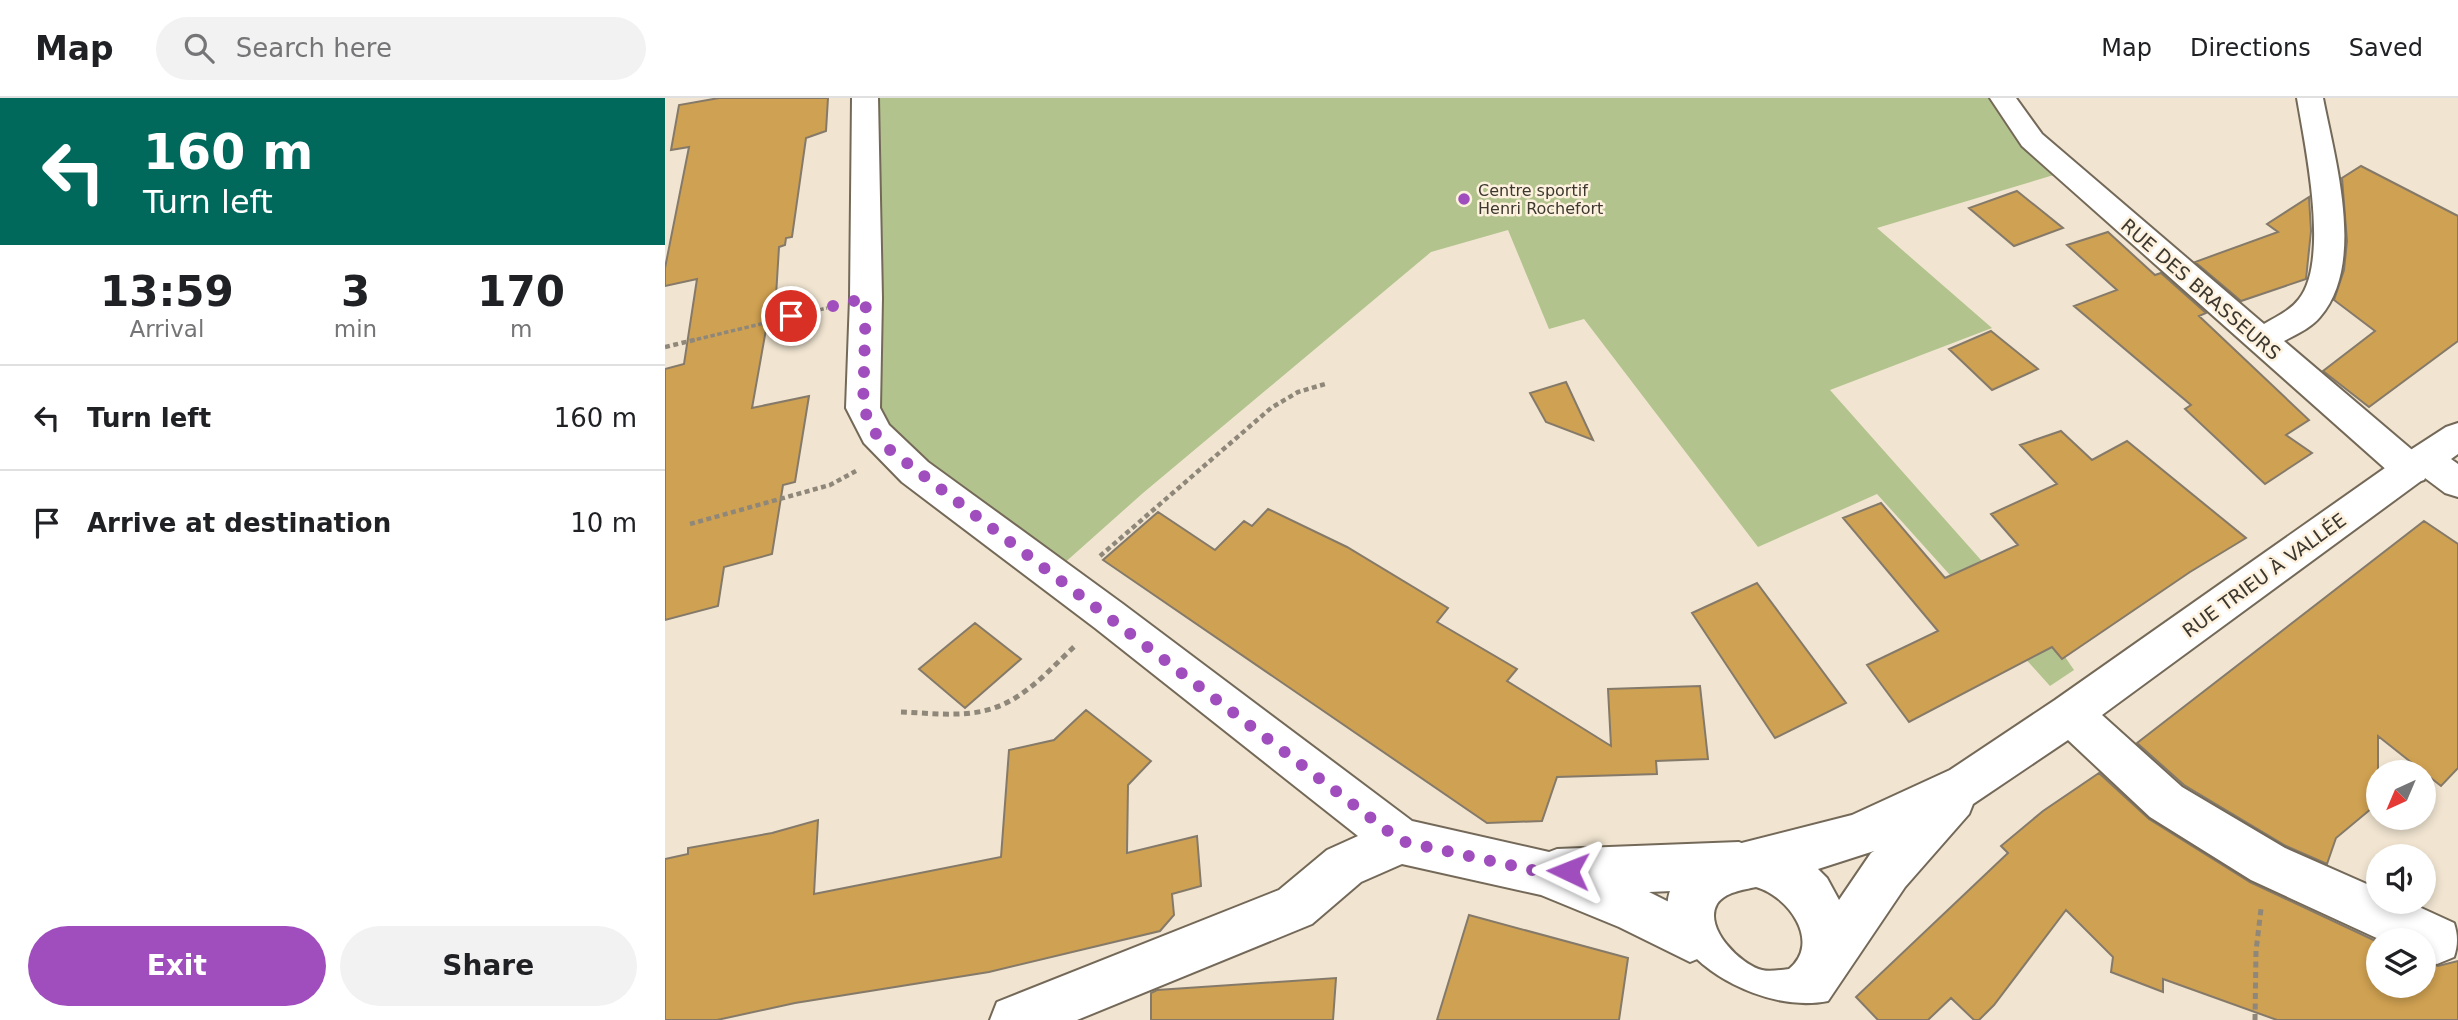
<!DOCTYPE html>
<html lang="en">
<head>
<meta charset="utf-8">
<style>
	:root { --surface:#fff; --page:#f2f2f2; --text:#202124; --muted:#757577; --line:#e0e0e0; --accent:#a04ebd }
	body { margin:0; font-family:"DejaVu Sans",sans-serif; background:var(--page); color:var(--text); height:100vh; display:flex; flex-direction:column; font-size:26px; white-space:nowrap }
	* { box-sizing:border-box; margin:0 }
	p { font-size:23px; color:var(--muted) }
	.icon { flex:none; width:38px; height:38px; fill:none; stroke:currentColor; stroke-width:2; stroke-linecap:round; stroke-linejoin:round }
	.map { position:relative; flex:1; overflow:hidden }
	.side { display:flex; flex-direction:column; background:var(--surface); width:665px }
	.side>* { flex:none }
	.hud { background:#00695c; color:#fff; overflow:hidden }
	.needle { width:46px; rotate:224deg }
	.controls { position:absolute; left:1701px; top:662px; display:grid; gap:14px }
	.controls a { display:grid; place-items:center; width:70px; height:70px; border-radius:50%; background:var(--surface); box-shadow:0 4px 10px #0003; font-size:35px }
	.pin { position:absolute; display:grid; place-items:center; width:60px; height:60px; color:#fff; margin:-30px; border:4px solid #fff; border-radius:50%; box-shadow:0 2px 7px #0007 }
	.me { position:absolute; width:77px; margin:-38px; rotate:272deg; stroke-linejoin:round; filter:drop-shadow(0 0 5px #0008) }
	.turn { display:flex; align-items:center; gap:24px; height:147px; padding:0 28px; font-size:32px }
	.turn .icon { width:91px; height:91px; stroke-width:2.5 }
	.turn b { display:block; font-size:49px; line-height:60px }
	.eta { display:flex; justify-content:space-evenly; align-items:center; height:119px; text-align:center }
	.eta b { font-size:42px; font-weight:700; line-height:49px }
	.button { display:flex; gap:14px; margin-top:auto; padding:14px 28px }
	.button a { flex:1; height:80px; border-radius:42px; background:var(--accent); color:#fff; font-size:28px; font-weight:700; line-height:80px; text-align:center }
	.button a+a { background:var(--page); color:var(--text) }
	ul { padding:0; list-style:none }
	li { display:flex; align-items:center; gap:21px; height:105px; padding:0 28px; border-top:2px solid var(--line) }
	li div { flex:1 }
	li b { display:block; font-size:26px }
	li em { font-style:normal }
	header { display:flex; align-items:center; gap:42px; box-sizing:border-box; height:98px; padding:0 35px; background:var(--surface); border-bottom:2px solid var(--line) }
	header strong { font-size:33px }
	nav { display:flex; gap:38px; margin-inline-start:auto; font-size:24px }
	.search { width:490px; height:63px; background:var(--page); display:flex; align-items:center; gap:18px; box-sizing:border-box; padding:0 24px; border-radius:38px; color:var(--muted); font-size:26px }
	main { display:flex; flex:1; min-height:0 }
	.map>svg:first-child { display:block }
	.green { fill:#b2c38e }
	.building { fill:#cfa152; stroke:#857a69; stroke-width:2 }
	.lines { fill:none; stroke-linecap:round; stroke-linejoin:round }
	.street-casing { stroke:#746958; stroke-width:4 }
	.secondary-casing { stroke:#746958; stroke-width:4 }
	.path-far2 { stroke:#8f887a; stroke-width:3.5; stroke-dasharray:4.5 2.5; stroke-linecap:butt }
	.path-far1 { stroke:#8f887a; stroke-width:4.5; stroke-dasharray:5 3.5; stroke-linecap:butt }
	.path { stroke:#8f887a; stroke-width:5; stroke-dasharray:6 4.5; stroke-linecap:butt }
	.street { fill:#fff; fill-rule:evenodd }
	.secondary { fill:#fff; fill-rule:evenodd }
	.route { stroke:#a04ebd; stroke-width:12; stroke-dasharray:0 21.6 }
	.poi-dot { fill:#a04ebd; stroke:#fef2de; stroke-width:2.5 }
	.labels { text-anchor:middle; dominant-baseline:central; stroke-width:5; stroke-linejoin:round; paint-order:stroke }
	.far-poi-label { font-size:16px; fill:#3c3830; stroke:#fef2de; text-anchor:start }
	.street-label { font-size:19px; fill:#3c3830; stroke:#fef2de }
</style>
</head>
<body>
<header>
<strong>Map</strong>
<div class="search"><svg class="icon" aria-label="search" viewBox="0 0 24 24"><circle cx="10" cy="10" r="6"/><path d="M15 15l6 6"/></svg>Search here</div>
<nav><a>Map</a><a>Directions</a><a>Saved</a></nav>
</header>
<main>
<section class="side">
<div class="hud">
<div class="turn"><svg class="icon" aria-label="left" viewBox="0 0 24 24"><path d="M17 20v-9H6M10 6l-5 5 5 5"/></svg><div><b>160 m</b>Turn left</div></div>
</div>
<div class="eta">
<div><b>13:59</b><p>Arrival</p></div>
<div><b>3</b><p>min</p></div>
<div><b>170</b><p>m</p></div>
</div>
<ul>
<li><svg class="icon" aria-label="left" viewBox="0 0 24 24"><path d="M17 20v-9H6M10 6l-5 5 5 5"/></svg><div><b>Turn left</b></div><em>160 m</em></li>
<li><svg class="icon" aria-label="arrive" viewBox="0 0 24 24"><path d="M6 21V4h12l-3 4 3 4H6"/></svg><div><b>Arrive at destination</b></div><em>10 m</em></li>
</ul>
<div class="button"><a>Exit</a><a>Share</a></div>
</section>
<div class="map">
<svg width="1793" height="922" viewBox="0 0 1793 922">
	<rect width="100%" height="100%" fill="#f1e5d1"/>
	<path class="green" d="M200,0H1338L1402,73L1212,130L1327,230L1165,292L1394,550L1409,572L1385,588L1212,396L1093,449L919,221L884,231L843,132L766,154L478,395L387,476L211,336Z"/>
	<path class="building" d="M54,0H163L161,33L141,40L127,139L121,140L120,147L114,149L111,198L104,200L105,209L87,310L144,298L130,384L118,387L107,456L59,469L53,508L0,522V271L19,266L32,181L0,188V170L24,49L6,52L14,7Z
		M1696,68L1793,118V243L1704,309L1658,273L1710,233L1669,202L1679,172L1682,143L1677,80Z
		M1352,93L1398,130L1349,148L1304,110Z
		M1644,99L1646,133L1641,181L1576,203L1530,164L1613,134L1602,126Z
		M1443,134L1490,177L1496,175L1541,215L1534,218L1644,322L1621,337L1647,355L1600,386L1520,311L1526,307L1409,208L1452,192L1402,147Z
		M1326,233L1373,271L1327,292L1284,251Z
		M901,284L928,342L881,324L865,295Z
		M1396,333L1427,362L1462,343L1581,440L1525,474L1397,561L1387,549L1244,624L1202,567L1273,533L1178,420L1216,405L1280,480L1353,447L1326,416L1392,386L1355,347Z
		M603,411L682,449L783,510L772,524L852,571L842,583L946,648L943,591L1035,588L1043,661L991,663L992,676L892,679L877,723L822,725L438,462L493,414L550,452L579,423L587,428Z
		M1759,423L1793,446V670L1776,688L1713,638V705L1671,740L1662,766L1621,748L1519,687L1472,645Z
		M1092,485L1181,605L1110,640L1027,515Z
		M310,525L356,561L300,610L254,571Z
		M421,612L486,663L463,687L462,755L532,738L536,788L507,796L509,817L495,833L324,874L130,905L52,922H0V761L23,756V750L107,735L153,722L149,796L336,759L344,652L389,642Z
		M1434,675L1484,721L1585,784L1713,844V887H1759V864L1773,868L1793,863V922H1612L1498,881V894L1446,874L1448,859L1401,812L1329,907L1314,922H1309L1286,900L1263,922H1213L1191,899L1343,755L1336,748L1378,713Z
		M804,817L963,860L954,922H772Z
		M671,880L668,922H486V895L492,892Z"/>
	<g class="lines">
		<g class="street-casing">
			<path id="street" d="M187,0H213L217,200L215,310L224,327L263,364L458,506L747,723L884,754L892,751L1074,744L1091,751L1097,767L1091,783L1074,790L984,794L1042,823L1049,840L1042,857L1025,864L954,829L876,797L737,766L696,784L647,826L412,922H325L332,904L614,792L662,752L693,738L430,530L237,384L199,345L181,310L185,200Z
				M1325,0H1351L1377,36L1599,226C1611,219 1626,212 1634,201C1665,162 1640,48 1632,0H1658C1670,62 1701,166 1655,219C1646,230 1632,236 1619,243L1759,362L1764,372L1759,382L1746,386L1733,382L1357,48Z"/>
		</g>
		<g class="secondary-casing">
			<path id="secondary" d="M1793,325V356L1786,361L1793,366V399L1780,395L1760,380L1437,617L1517,689L1620,750L1713,791V803H1741L1789,825C1793,837 1793,847 1789,859L1772,866L1759,861V842H1716L1586,782L1485,719L1403,642L1308,706L1304,716L1240,789L1163,903C1068,922 926,804 1053,751L1187,717L1285,672L1390,602L1747,351L1781,329ZM1209,753L1206,755L1174,802L1162,780L1153,771ZM1091,789C1123,798 1157,844 1124,871C1115,872 1105,874 1097,872C1076,867 1038,830 1052,806C1060,794 1078,792 1091,789Z"/>
		</g>
		<path class="path-far2" d="M25,243L162,210"/>
		<path class="path-far1" d="M0,249L33,241
			M25,426L165,387L191,373
			M435,458L606,310L633,294L660,286"/>
		<path class="path" d="M236,614C266,615 300,620 329,610C362,599 387,569 412,546
			M1590,922L1591,853L1596,811"/>
		<use href="#street" class="street"/>
		<use href="#secondary" class="secondary"/>
	</g>
	<g class="lines">
		<path class="route" d="M126,218L201,200L198,310L211,336L225,352L736,743L876,774L903,773"/>
	</g>
	<circle class="poi-dot" cx="799" cy="101" r="7"/>
	<g class="labels">
		<g class="far-poi-label">
			<text x="813" y="92">Centre sportif<tspan x="813" dy="18">Henri Rochefort</tspan></text>
		</g>
		<g class="street-label">
			<text transform="translate(1536 191) rotate(41)">RUE DES BRASSEURS</text>
			<text transform="translate(1599 477) rotate(-36)">RUE TRIEU À VALLÉE</text>
		</g>
	</g>
</svg>
<div class="controls">
<a><svg class="needle" viewBox="-14 -14 28 28"><path d="M0-13l5 13h-10z" fill="#e53935"/><path d="M0 13l5-13h-10z" fill="#757577"/></svg></a>
<a><svg class="icon" aria-label="sound" viewBox="0 0 24 24"><path d="M4 9h4l5-4v14l-5-4H4zM17 9q2 3 0 6"/></svg></a>
<a><svg class="icon" aria-label="layers" viewBox="0 0 24 24"><path d="M12 4l9 5-9 5-9-5zM3 14l9 5 9-5"/></svg></a>
</div>
<div class="pin" style="left:126px;top:218px;background:#d93025"><svg class="icon" aria-label="arrive" viewBox="0 0 24 24"><path d="M6 21V4h12l-3 4 3 4H6"/></svg></div>
<svg class="me" style="left:903px;top:773px" viewBox="-20 -20 40 40"><path d="M0-17L14 15 0 8-14 15z" fill="#a04ebd" stroke="#fff" stroke-width="4"/></svg>
</div>
</main>
</body>
</html>
